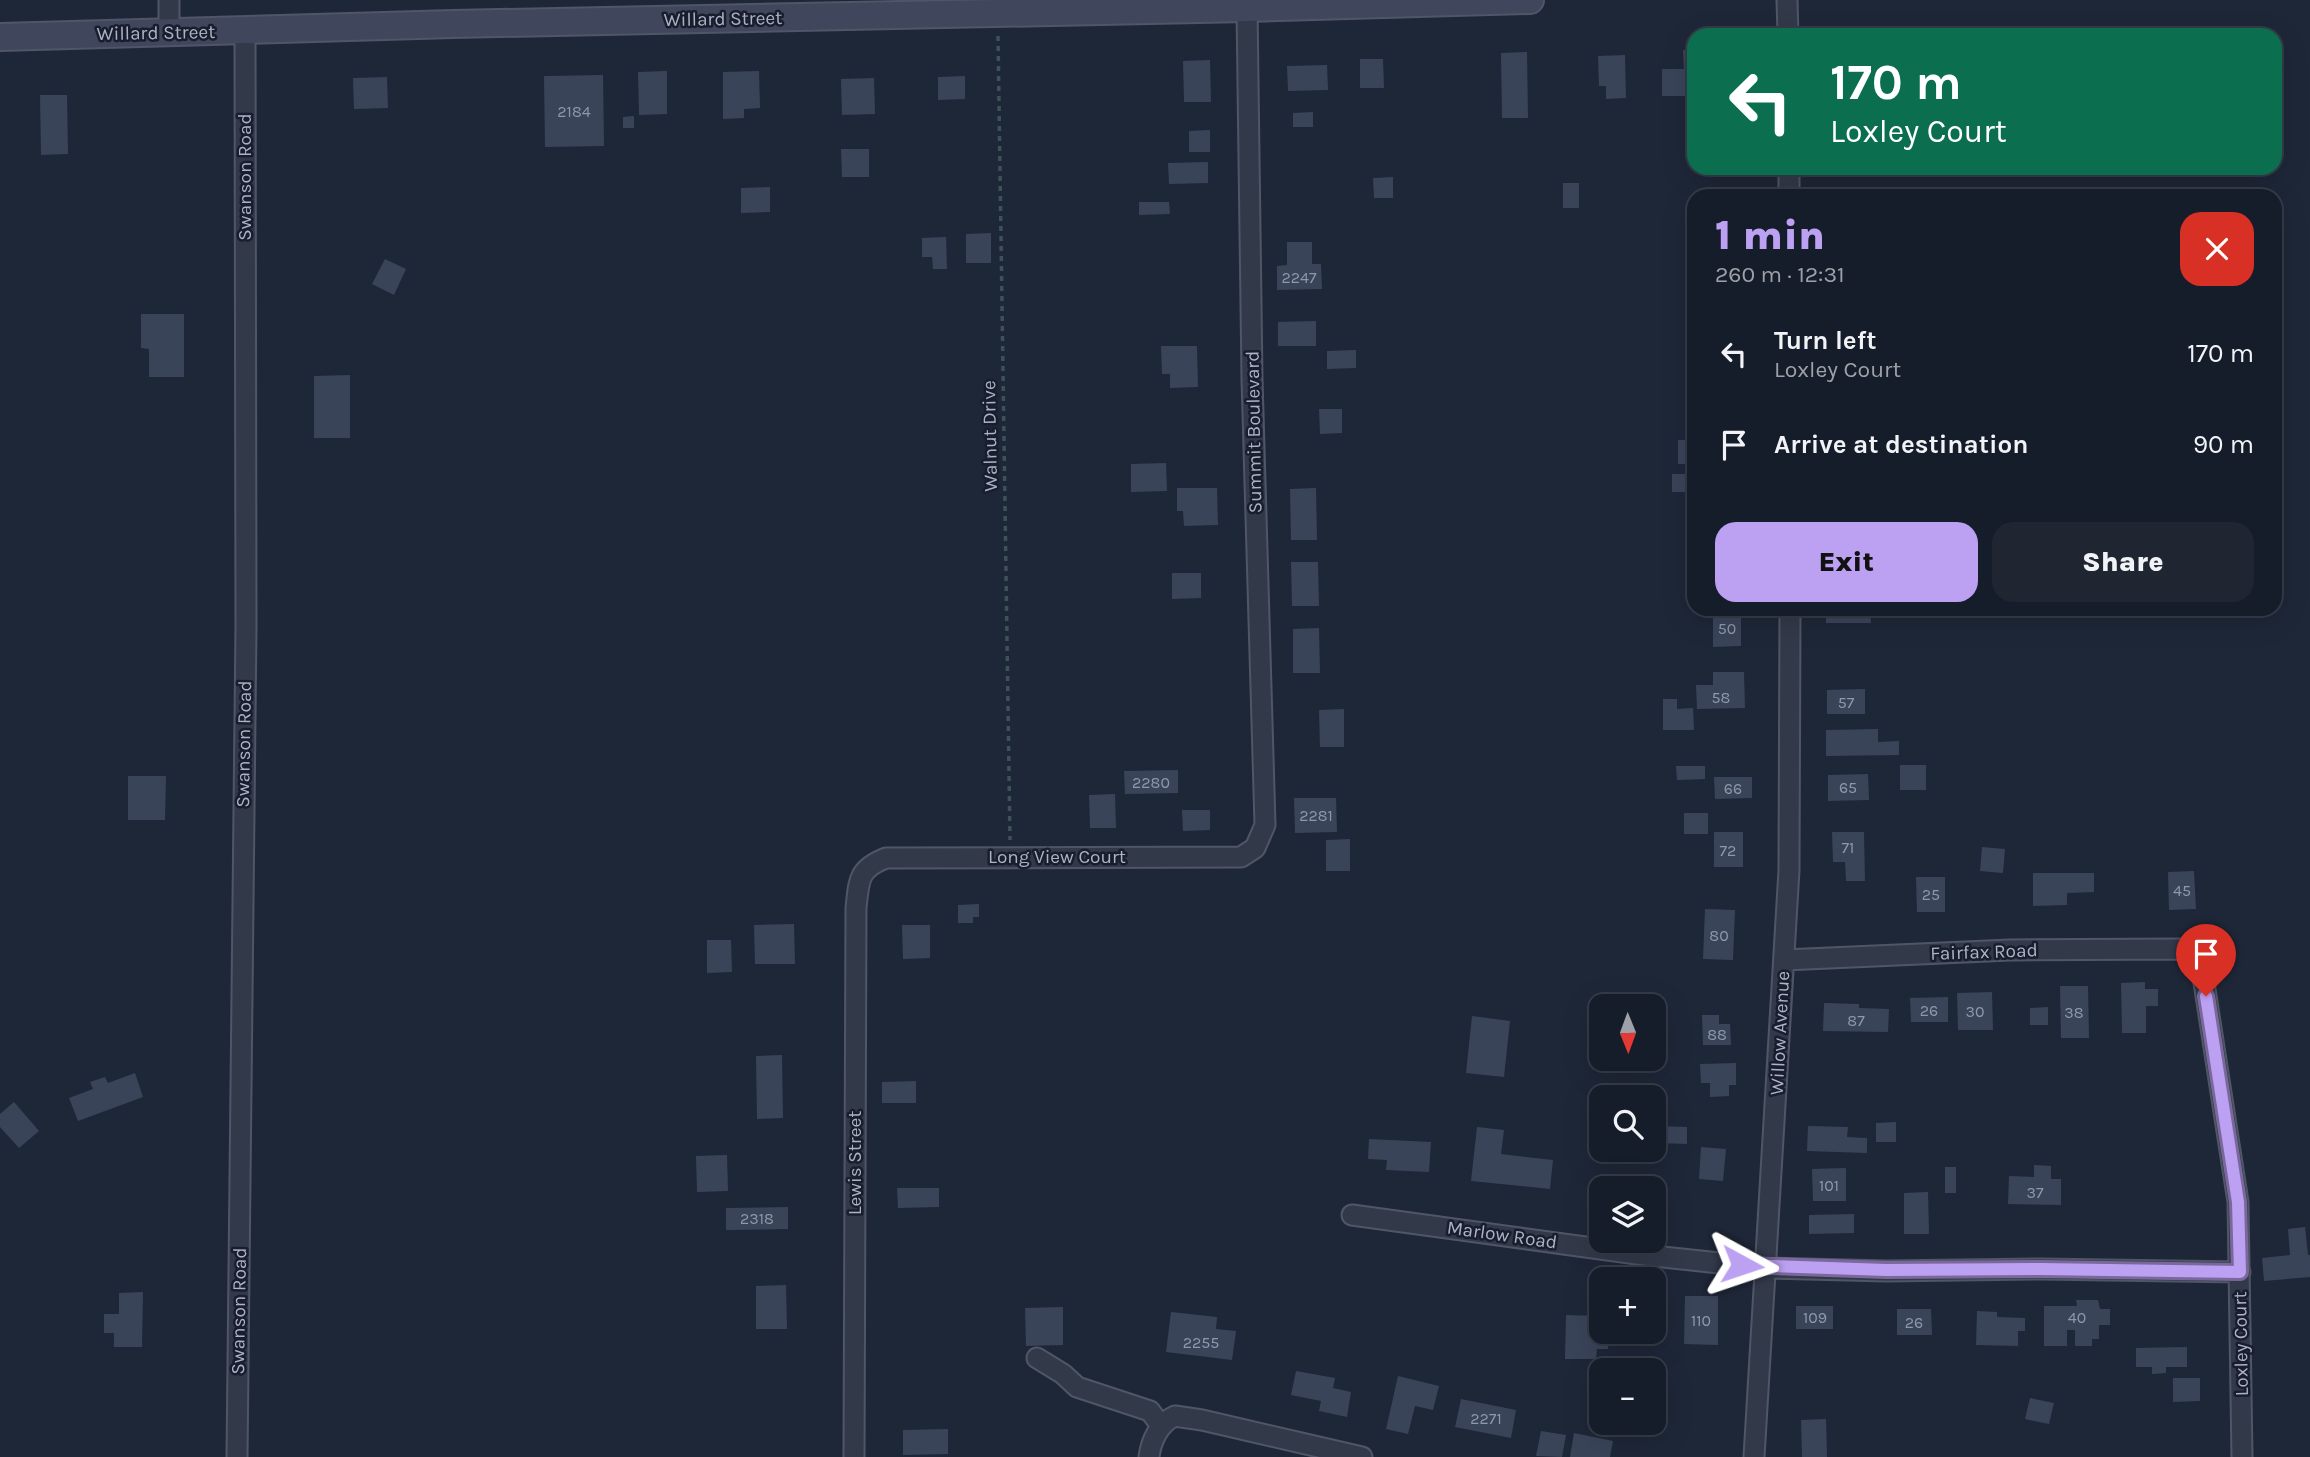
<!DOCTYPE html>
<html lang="en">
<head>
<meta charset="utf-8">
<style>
	:root { --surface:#161d2a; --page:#1f2632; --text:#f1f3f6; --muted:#9ea2a8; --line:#353b47; --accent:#bca0f2 }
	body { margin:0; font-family:Karla,sans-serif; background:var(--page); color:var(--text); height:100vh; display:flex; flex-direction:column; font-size:26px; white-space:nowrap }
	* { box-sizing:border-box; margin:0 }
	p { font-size:23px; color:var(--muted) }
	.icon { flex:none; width:38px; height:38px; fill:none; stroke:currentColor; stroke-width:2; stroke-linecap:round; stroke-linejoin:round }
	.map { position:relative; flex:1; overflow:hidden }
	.sheet { position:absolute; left:1687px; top:189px; width:595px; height:427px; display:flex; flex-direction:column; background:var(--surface); border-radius:21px; box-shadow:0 7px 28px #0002,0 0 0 2px var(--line) }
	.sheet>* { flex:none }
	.guide { position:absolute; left:1687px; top:28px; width:595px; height:147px; border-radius:21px; box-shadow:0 7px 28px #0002,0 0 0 2px var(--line); background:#0b6e4f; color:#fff; overflow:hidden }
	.needle { width:46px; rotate:179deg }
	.tools { position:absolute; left:1589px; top:994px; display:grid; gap:14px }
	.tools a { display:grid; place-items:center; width:77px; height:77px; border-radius:14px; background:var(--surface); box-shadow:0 7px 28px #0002,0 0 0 2px var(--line); font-size:35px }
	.pin { position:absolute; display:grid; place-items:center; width:60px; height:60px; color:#fff; margin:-72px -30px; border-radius:50% 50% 50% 0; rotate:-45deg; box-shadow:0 0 7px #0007 }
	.pin .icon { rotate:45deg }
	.me { position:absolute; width:77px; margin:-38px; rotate:95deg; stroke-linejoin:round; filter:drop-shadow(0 0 5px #0008) }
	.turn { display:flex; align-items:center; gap:24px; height:147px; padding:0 28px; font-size:32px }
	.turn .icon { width:91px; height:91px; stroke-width:2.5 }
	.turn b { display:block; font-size:49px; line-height:60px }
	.round { display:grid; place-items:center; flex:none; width:74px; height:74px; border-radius:21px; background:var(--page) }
	.headline { display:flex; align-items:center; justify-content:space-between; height:119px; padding:0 28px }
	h1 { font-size:42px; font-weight:800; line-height:52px; color:var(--accent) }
	.cta { display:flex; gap:14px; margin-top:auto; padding:14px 28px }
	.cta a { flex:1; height:80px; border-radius:21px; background:var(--accent); color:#111; font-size:28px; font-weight:800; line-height:80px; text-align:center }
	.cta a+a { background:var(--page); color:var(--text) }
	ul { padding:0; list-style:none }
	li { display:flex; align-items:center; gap:21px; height:91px; padding:0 28px }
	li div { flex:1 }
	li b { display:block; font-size:26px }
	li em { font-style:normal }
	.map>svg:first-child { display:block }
	.building { fill:#3a4459 }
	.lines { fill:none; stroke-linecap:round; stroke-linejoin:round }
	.street-casing { stroke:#505667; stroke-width:23 }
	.secondary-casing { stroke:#505667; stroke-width:30 }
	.path { stroke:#3e5157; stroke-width:3.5; stroke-dasharray:5 5; stroke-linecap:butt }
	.street { stroke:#323949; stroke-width:19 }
	.secondary { stroke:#40475c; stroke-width:26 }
	.route-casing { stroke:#7a689d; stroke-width:18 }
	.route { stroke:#bca0f2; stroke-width:12 }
	.labels { text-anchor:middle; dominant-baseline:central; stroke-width:5; stroke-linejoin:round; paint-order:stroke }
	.number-label { font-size:16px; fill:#9097ab }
	.street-label { font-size:19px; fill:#acb3c6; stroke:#181e2d }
</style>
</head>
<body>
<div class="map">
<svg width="2310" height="1457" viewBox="0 0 2310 1457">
	<rect width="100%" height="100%" fill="#1e2738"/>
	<path class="building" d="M1683,50H1694V106H1686L1685,96H1662V69H1684Z
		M1527,52L1528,118H1502L1501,53Z
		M1625,55L1626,98L1606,99V86H1599L1598,56Z
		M1360,59H1383L1384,88H1360Z
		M1210,60L1211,102H1184L1183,61Z
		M1327,65L1328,90L1288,91L1287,66Z
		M667,71V114L639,115L638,72Z
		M759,71L760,108L744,109V118L723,119V72Z
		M603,75L604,146L545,147L544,76Z
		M965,76V99L938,100V77Z
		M387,77L388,108L354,109L353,78Z
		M874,78L875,114L842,115L841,79Z
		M40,95H67L68,154L41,155Z
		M1313,112V127H1293V113Z
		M634,116V128H623V117Z
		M1210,130V152H1189V131Z
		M841,149H869V177H842Z
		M1208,162V183L1169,184L1168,163Z
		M1393,177V198H1374L1373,178Z
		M1563,183H1579V208H1563Z
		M770,187V212L741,213V188Z
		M1139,202H1169L1170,214L1139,215Z
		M991,233V263H966V234Z
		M946,237L947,269H933L932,257H922V238Z
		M1287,242H1312V264H1321L1322,289L1277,290V266L1287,265Z
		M385,259L406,269L394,295L372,284Z
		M141,314H184V377H149V349L141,348Z
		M1316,321V346H1278V322Z
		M1161,346H1197L1198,387L1170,388V374H1162Z
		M1356,350V368L1327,369V351Z
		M350,375V438H314V376Z
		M1319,409H1342V433L1320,434Z
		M1678,440H1694V464H1678Z
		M1166,463L1167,491L1131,492V464Z
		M1672,474H1694V492H1672Z
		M1177,488H1217L1218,525L1184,526L1183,511H1177Z
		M1316,488L1317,540H1291L1290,489Z
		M1291,562H1318L1319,606H1292Z
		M1172,573H1201V598L1172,599Z
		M1713,609H1741V646L1713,647Z
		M1826,609H1870L1871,623H1826Z
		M1319,628L1320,673H1293V629Z
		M1713,672H1744L1745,708L1697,709L1696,685H1713Z
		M1865,689V714H1827V690Z
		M1663,699H1677V709L1693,708L1694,730H1663Z
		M1344,709V747H1320L1319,710Z
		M1878,729V742L1899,741V755L1826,756V730Z
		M1900,765H1926V790H1900Z
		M1676,766H1705V779L1677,780Z
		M1178,770V793L1125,794L1124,771Z
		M1868,774L1869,800L1828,801V775Z
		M128,776H166L165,820H128Z
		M1714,777H1752V798L1715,799Z
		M1115,794L1116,828H1090L1089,795Z
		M1294,798H1336L1337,832L1295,833Z
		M1182,810H1210V830L1183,831Z
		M1684,813H1708V834H1684Z
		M1714,832H1743V867H1714Z
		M1832,832H1864L1865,881H1846L1845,862H1833Z
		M1350,839V871H1326V840Z
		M1982,847L2005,849L2003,873L1980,871Z
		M2194,871L2196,909L2169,910L2168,872Z
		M2033,873H2094V892L2067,893V905L2033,906Z
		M1916,877H1945V912H1917Z
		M979,904V917H973V923H958V905Z
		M1705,909L1735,910L1733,960L1703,959Z
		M794,924L795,964H755L754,925Z
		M902,925H930V958L903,959Z
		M707,940H731L732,972L707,973Z
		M2145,982V989H2158V1006H2146V1033H2122L2121,983Z
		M2060,986H2088L2089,1038H2061Z
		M1992,992L1993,1030H1958L1957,993Z
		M1948,997V1022H1911L1910,998Z
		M1824,1003L1859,1004V1008L1889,1009L1888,1032L1823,1031Z
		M2048,1007V1025H2030V1008Z
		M1702,1015H1719V1024H1730L1731,1045H1703Z
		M1472,1016L1510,1021L1504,1077L1466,1073Z
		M782,1055L783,1118L757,1119L756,1056Z
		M1736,1063V1085H1729V1096L1710,1097V1083H1701L1700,1064Z
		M135,1073L143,1097L78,1121L69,1098L93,1089L90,1082L105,1077L108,1083Z
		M916,1081V1103H882V1082Z
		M14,1102L39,1131L19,1148L0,1127V1114Z
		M1896,1122V1142H1876V1123Z
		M1657,1126L1687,1127V1144L1657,1143Z
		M1808,1126L1848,1127L1847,1137L1867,1138V1153L1807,1151Z
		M1477,1127L1504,1130L1501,1154L1553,1160L1550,1189L1471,1181Z
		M1369,1139L1431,1142L1429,1172L1386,1170L1387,1160L1368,1159Z
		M1701,1147L1726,1149L1723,1181L1699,1179Z
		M727,1155L728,1191L697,1192L696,1156Z
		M2034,1165L2051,1166V1179H2061V1205L2008,1204L2009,1176L2034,1177Z
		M1945,1167H1956V1193H1945Z
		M1846,1168V1201H1813L1812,1169Z
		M897,1188H939V1207L898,1208Z
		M1928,1192L1929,1234H1904V1193Z
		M788,1207V1229L726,1230V1208Z
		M1854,1214V1233L1809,1234V1215Z
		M2305,1227L2308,1255H2310V1277L2264,1281L2262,1258L2290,1255L2288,1229Z
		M786,1285L787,1329H756V1286Z
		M143,1292L142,1347H114V1333H104V1314H119V1293Z
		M1685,1296H1718V1345L1684,1344Z
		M2076,1300H2098L2100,1309H2110V1325H2099V1339H2092V1346H2075V1330H2067V1346H2044V1306H2077Z
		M1796,1306H1833V1329H1796Z
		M1063,1307V1345L1026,1346L1025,1308Z
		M1897,1309H1931L1932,1335H1897Z
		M1977,1311L1997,1312V1317L2025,1318V1331H2018V1346L1976,1345Z
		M1171,1312L1217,1317L1216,1329L1236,1331L1232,1360L1166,1352Z
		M1566,1315L1601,1316V1332H1608V1349H1597L1596,1359H1565Z
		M2187,1347V1367H2166V1373L2152,1374V1367H2136V1348Z
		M1296,1371L1335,1378L1333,1388L1351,1392L1347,1417L1319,1411L1321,1401L1291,1395Z
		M1398,1376L1439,1386L1433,1410L1415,1406L1408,1434L1386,1429Z
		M2173,1378H2200V1401L2173,1402Z
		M2030,1398L2054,1403L2049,1424L2025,1419Z
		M1461,1399L1516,1410L1511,1438L1455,1427Z
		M1826,1419L1827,1457H1802L1801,1420Z
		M948,1429V1454L903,1455V1430Z
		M1541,1431L1566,1435L1562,1457L1536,1456Z
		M1574,1433L1613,1441L1610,1457H1570Z"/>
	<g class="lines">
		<g class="street-casing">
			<path id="street" d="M1787,0L1788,35
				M169,33V0
				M1789,168V196
				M1784,960L2010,950L2185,949L2196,953L2202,970L2238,1202L2242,1457
				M1352,1215L1644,1255L1766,1268L1886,1271L2041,1269L2240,1272
				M1037,1358L1063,1374L1077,1387L1150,1411L1161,1426
				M237,1457L246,626L245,31
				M854,1457L856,908C859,880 858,869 886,858L1241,857L1255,848L1265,825L1252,379L1247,8
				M1149,1457C1151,1441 1159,1423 1175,1416L1202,1420L1362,1457
				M1754,1457L1789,870L1790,609"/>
		</g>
		<g class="secondary-casing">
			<path id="secondary" d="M0,37L453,24L1247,8L1530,0"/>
		</g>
		<path class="path" d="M998,36L1010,840"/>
		<use href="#street" class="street"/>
		<use href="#secondary" class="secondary"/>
	</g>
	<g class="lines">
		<g class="route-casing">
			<path id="route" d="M1742,1265L1886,1270L2041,1269L2240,1272L2238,1202L2206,996"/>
		</g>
		<use href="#route" class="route"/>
	</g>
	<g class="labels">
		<g class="number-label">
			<text x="574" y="111">2184</text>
			<text x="1299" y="277">2247</text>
			<text x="1727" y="628">50</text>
			<text x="1721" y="697">58</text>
			<text x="1846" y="702">57</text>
			<text x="1151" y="782">2280</text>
			<text x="1848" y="787">65</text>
			<text x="1733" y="788">66</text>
			<text x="1316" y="815">2281</text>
			<text x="1848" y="847">71</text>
			<text x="1728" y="850">72</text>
			<text x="2182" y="890">45</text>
			<text x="1931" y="894">25</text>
			<text x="1719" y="935">80</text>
			<text x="1929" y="1010">26</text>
			<text x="1975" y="1011">30</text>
			<text x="2074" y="1012">38</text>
			<text x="1856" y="1020">87</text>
			<text x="1717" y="1034">88</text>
			<text x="1829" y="1185">101</text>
			<text x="2035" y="1192">37</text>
			<text x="757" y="1218">2318</text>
			<text x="1815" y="1317">109</text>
			<text x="2077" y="1317">40</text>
			<text x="1701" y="1320">110</text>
			<text x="1914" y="1322">26</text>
			<text x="1201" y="1342">2255</text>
			<text x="1486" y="1418">2271</text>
		</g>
		<g class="street-label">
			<text transform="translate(723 19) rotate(-1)">Willard Street</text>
			<text transform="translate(156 33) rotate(-1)">Willard Street</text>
			<text transform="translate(245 177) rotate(-90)">Swanson Road</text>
			<text transform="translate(1254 432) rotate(-91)">Summit Boulevard</text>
			<text transform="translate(990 436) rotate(-91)">Walnut Drive</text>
			<text transform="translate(244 744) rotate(-89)">Swanson Road</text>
			<text x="1057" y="857">Long View Court</text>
			<text transform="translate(1984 952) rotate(-2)">Fairfax Road</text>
			<text transform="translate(1780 1033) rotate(-87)">Willow Avenue</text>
			<text transform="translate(855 1163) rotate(-90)">Lewis Street</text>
			<text transform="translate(1502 1235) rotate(8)">Marlow Road</text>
			<text transform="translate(239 1311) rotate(-89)">Swanson Road</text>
			<text transform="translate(2241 1344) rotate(-91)">Loxley Court</text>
		</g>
	</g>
</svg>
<div class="tools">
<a><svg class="needle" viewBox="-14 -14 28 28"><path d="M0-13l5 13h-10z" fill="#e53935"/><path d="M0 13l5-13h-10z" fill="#9ea2a8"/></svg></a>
<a><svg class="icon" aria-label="search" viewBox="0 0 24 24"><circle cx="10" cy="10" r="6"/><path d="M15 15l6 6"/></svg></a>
<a><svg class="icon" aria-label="layers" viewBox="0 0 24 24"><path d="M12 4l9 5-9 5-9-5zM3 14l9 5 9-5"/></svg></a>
<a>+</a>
<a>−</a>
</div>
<div class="pin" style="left:2206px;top:996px;background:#d93025"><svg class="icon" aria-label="arrive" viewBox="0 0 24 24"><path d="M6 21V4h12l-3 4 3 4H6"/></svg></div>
<svg class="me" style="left:1742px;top:1265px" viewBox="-20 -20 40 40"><path d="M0-17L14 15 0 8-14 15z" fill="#bca0f2" stroke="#fff" stroke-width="4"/></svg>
<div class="guide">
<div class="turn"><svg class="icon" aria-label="left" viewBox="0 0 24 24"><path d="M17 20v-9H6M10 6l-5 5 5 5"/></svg><div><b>170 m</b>Loxley Court</div></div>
</div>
<section class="sheet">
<div class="headline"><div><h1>1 min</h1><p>260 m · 12:31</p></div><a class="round" style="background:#d93025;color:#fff"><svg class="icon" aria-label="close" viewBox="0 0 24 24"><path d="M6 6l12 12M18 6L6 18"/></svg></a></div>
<ul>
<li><svg class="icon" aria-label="left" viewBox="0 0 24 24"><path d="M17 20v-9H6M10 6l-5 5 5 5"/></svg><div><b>Turn left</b><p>Loxley Court</p></div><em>170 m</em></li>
<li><svg class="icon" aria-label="arrive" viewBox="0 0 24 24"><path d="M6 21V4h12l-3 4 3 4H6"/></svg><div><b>Arrive at destination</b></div><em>90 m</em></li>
</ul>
<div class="cta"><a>Exit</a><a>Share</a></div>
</section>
</div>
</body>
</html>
